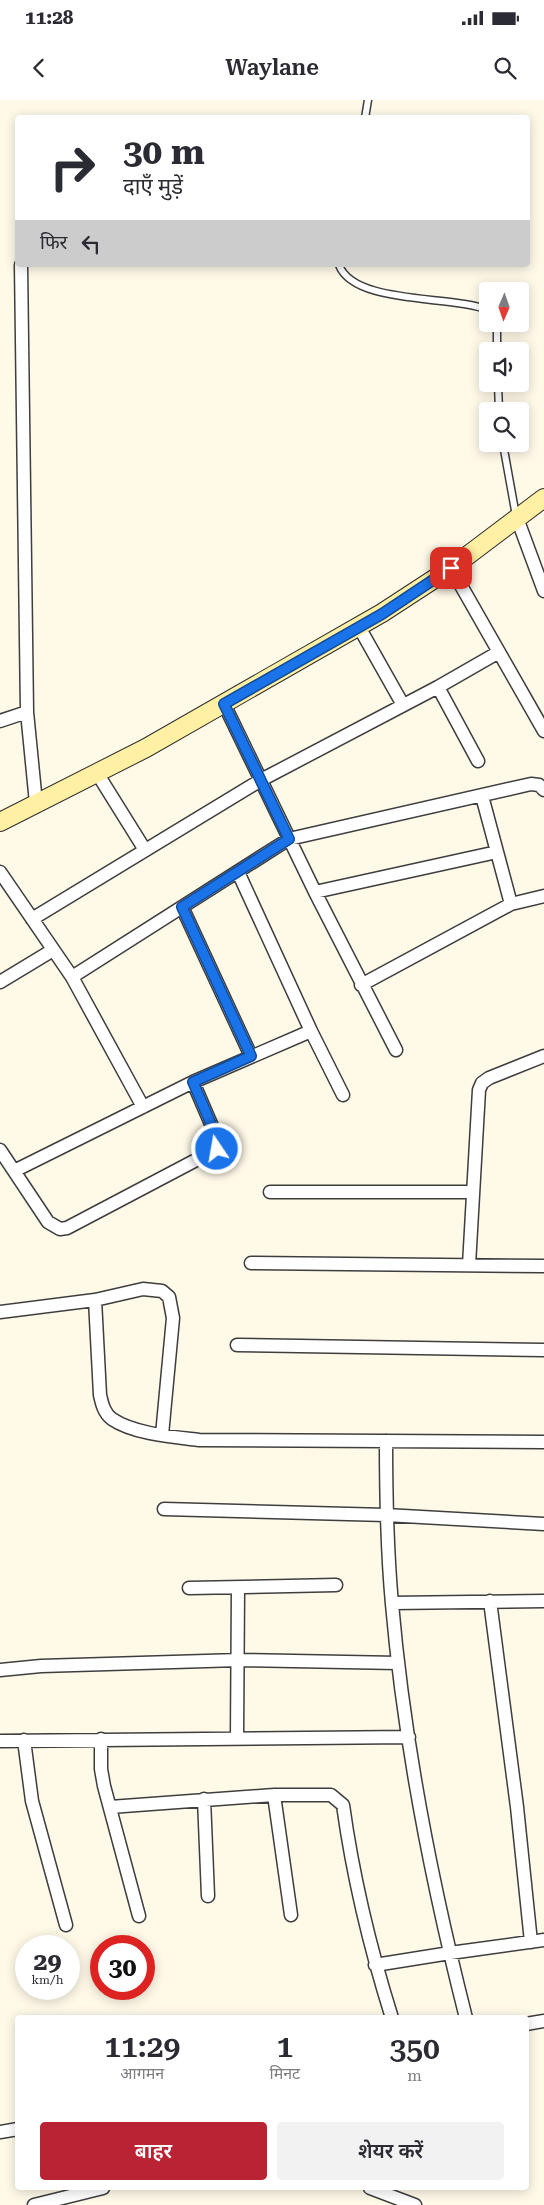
<!DOCTYPE html>
<html lang="hi">
<head>
<meta charset="utf-8">
<style>
	:root { --surface:#fff; --page:#f2f2f3; --text:#2b2b33; --muted:#7c7c81; --accent:#ba2333 }
	body { margin:0; font-family:"Roboto Serif","Noto Sans Devanagari",serif; background:var(--page); color:var(--text); height:100vh; display:flex; flex-direction:column; font-size:19px; white-space:nowrap }
	* { box-sizing:border-box; margin:0 }
	p { font-size:16px; color:var(--muted) }
	.icon { flex:none; width:28px; height:28px; fill:none; stroke:currentColor; stroke-width:2; stroke-linecap:round; stroke-linejoin:round }
	.map { position:relative; flex:1; overflow:hidden }
	.drawer { position:absolute; left:15px; top:1915px; width:514px; height:175px; display:flex; flex-direction:column; background:var(--surface); border-radius:5px; box-shadow:0 2px 12px #0003 }
	.drawer>* { flex:none }
	.banner { position:absolute; left:15px; top:15px; width:515px; height:152px; border-radius:5px; box-shadow:0 2px 12px #0003; background:#fff; color:var(--text); overflow:hidden }
	.needle { width:32px; rotate:182deg }
	.tools { position:absolute; left:479px; top:182px; display:grid; gap:10px }
	.tools a { display:grid; place-items:center; width:50px; height:50px; border-radius:5px; background:var(--surface); box-shadow:0 2px 12px #0003; font-size:25px }
	.speed { position:absolute; left:15px; top:1835px; display:flex; gap:10px; font-size:25px; font-weight:700; text-align:center }
	.speed>* { display:grid; place-content:center; width:65px; height:65px; border-radius:50%; background:var(--surface); box-shadow:0 2px 12px #0003; line-height:1 }
	.speed small { font-size:12px; font-weight:400 }
	.speed .limit { border:8px solid #d22; background:#fff; color:#111 }
	.pin { position:absolute; display:grid; place-items:center; width:42px; height:42px; color:#fff; margin:-21px; border-radius:10px; box-shadow:0 2px 8px #0006 }
	.me { position:absolute; width:55px; margin:-28px; rotate:348deg; stroke-linejoin:round; filter:drop-shadow(0 0 4px #0008) }
	.turn { display:flex; align-items:center; gap:18px; height:105px; padding:0 25px; font-size:22px }
	.turn .icon { width:65px; height:65px; stroke-width:2.5 }
	.turn b { display:block; font-size:35px; line-height:42px }
	.then { display:flex; align-items:center; height:48px; padding:0 25px; background:#0003; gap:10px; font-size:19px }
	.eta { display:flex; justify-content:space-evenly; align-items:center; height:85px; text-align:center }
	.eta b { font-size:30px; font-weight:600; line-height:35px }
	.primary-button { display:flex; gap:10px; margin-top:auto; padding:10px 25px }
	.primary-button a { flex:1; height:58px; border-radius:5px; background:var(--accent); color:#fff; font-size:20px; font-weight:600; line-height:58px; text-align:center }
	.primary-button a+a { background:var(--page); color:var(--text) }
	.status { display:flex; justify-content:space-between; align-items:center; height:35px; padding:0 25px; background:var(--surface); direction:ltr }
	.status svg { height:14px; fill:currentColor }
	header { display:flex; justify-content:space-between; align-items:center; height:65px; padding:0 25px; background:var(--surface); font-size:22px; font-weight:600 }
	.map>svg:first-child { display:block }
	.lines { fill:none; stroke-linecap:round; stroke-linejoin:round }
	.service-casing { stroke:#3e3e3e; stroke-width:9 }
	.minor-casing { stroke:#3e3e3e; stroke-width:15 }
	.secondary-casing { stroke:#2d2d2d; stroke-width:20 }
	.service { stroke:#fff; stroke-width:6 }
	.minor { stroke:#fff; stroke-width:12 }
	.secondary { stroke:#fff0a3; stroke-width:18 }
	.route-casing { stroke:#114b97; stroke-width:12 }
	.route { stroke:#1a73e8; stroke-width:9 }
</style>
</head>
<body>
<div class="status"><b>11:28</b><svg viewBox="0 0 49 12"><path d="M0 12V9h3v3zM5 12V6h3v6zM10 12V3h3v9zM15 12V0h3v12zM26 1h20v11H26zM47 4h2v5h-2z"/></svg></div>
<header><svg class="icon" aria-label="back" viewBox="0 0 24 24"><path d="M15 5l-7 7 7 7"/></svg>Waylane<svg class="icon" aria-label="search" viewBox="0 0 24 24"><circle cx="10" cy="10" r="6"/><path d="M15 15l6 6"/></svg></header>
<div class="map">
<svg width="544" height="2105" viewBox="0 0 544 2105">
	<rect width="100%" height="100%" fill="#fff9e8"/>
	<g class="lines">
		<g class="service-casing">
			<path id="service" d="M365,18L368,0
				M339,165C354,205 452,195 488,210
				M497,224V251
				M498,284L499,311
				M503,344L516,416"/>
		</g>
		<g class="minor-casing">
			<path id="minor" d="M21,165L27,612L36,703
				M517,418L544,491
				M451,468L544,631
				M359,527L403,605
				M438,587L478,661
				M224,604L315,792L396,950
				M0,621L27,612
				M97,673L145,750
				M482,696L511,804
				M0,772L72,877L143,1007
				M238,772L311,931L343,995
				M315,792L497,752
				M182,807L251,956
				M32,819L261,680L438,587L499,552
				M72,877L289,739L531,684L539,685L544,690
				M0,882L53,850
				M361,885L511,804L544,796
				M0,1050L48,1122L60,1129L67,1128L217,1049V1038L193,982
				M14,1071L193,982L311,931
				M270,1092H473
				M251,1163L544,1166
				M469,1165L479,990L482,983L489,978L544,956
				M95,1200L100,1295C102,1304 104,1313 112,1319C134,1334 174,1337 199,1340L544,1342
				M0,1212L95,1200L143,1189L162,1191L169,1197L173,1218L162,1335
				M237,1245L544,1250
				M386,1341C386,1395 387,1450 392,1504C404,1642 432,1784 466,1918
				M164,1409L386,1415L544,1424
				M189,1488L336,1485
				M490,1501L517,1707L531,1842
				M392,1503L544,1501
				M0,1570L41,1566L239,1560L398,1563
				M237,1637L238,1488
				M101,1639V1669L104,1686L139,1816
				M24,1640L32,1701L66,1825
				M0,1641L409,1637
				M274,1695L291,1815
				M204,1699L208,1796
				M110,1707L274,1695H331L343,1705C353,1777 370,1848 392,1918
				M375,1865L450,1853L544,1840
				M526,1924L544,1921
				M0,2032L18,2029
				M370,2088L415,2105
				M34,2105L103,2088"/>
		</g>
		<g class="secondary-casing">
			<path id="secondary" d="M0,722L146,648L382,513L451,468L544,398"/>
		</g>
		<use href="#service" class="service"/>
		<use href="#minor" class="minor"/>
		<use href="#secondary" class="secondary"/>
	</g>
	<g class="lines">
		<g class="route-casing">
			<path id="route" d="M217,1049V1038L193,982L251,956L182,807L289,739L224,604L382,514L451,468"/>
		</g>
		<use href="#route" class="route"/>
	</g>
</svg>
<div class="tools">
<a><svg class="needle" viewBox="-14 -14 28 28"><path d="M0-13l5 13h-10z" fill="#e53935"/><path d="M0 13l5-13h-10z" fill="#7c7c81"/></svg></a>
<a><svg class="icon" aria-label="sound" viewBox="0 0 24 24"><path d="M4 9h4l5-4v14l-5-4H4zM17 9q2 3 0 6"/></svg></a>
<a><svg class="icon" aria-label="search" viewBox="0 0 24 24"><circle cx="10" cy="10" r="6"/><path d="M15 15l6 6"/></svg></a>
</div>
<div class="speed"><div>29<small>km/h</small></div><div class="limit">30</div></div>
<div class="pin" style="left:451px;top:468px;background:#d93025"><svg class="icon" aria-label="arrive" viewBox="0 0 24 24"><path d="M6 21V4h12l-3 4 3 4H6"/></svg></div>
<svg class="me" style="left:217px;top:1049px" viewBox="-20 -20 40 40"><circle r="17" fill="#1a73e8" stroke="#fff" stroke-width="3"/><path d="M0-11L8 9 0 5-8 9z" fill="#fff"/></svg>
<div class="banner">
<div class="turn"><svg class="icon" aria-label="right" viewBox="0 0 24 24"><path d="M7 20v-9h11M14 6l5 5-5 5"/></svg><div><b>30 m</b>दाएँ मुड़ें</div></div>
<div class="then">फिर<svg class="icon" aria-label="left" viewBox="0 0 24 24"><path d="M17 20v-9H6M10 6l-5 5 5 5"/></svg></div>
</div>
<section class="drawer">
<div class="eta">
<div><b>11:29</b><p>आगमन</p></div>
<div><b>1</b><p>मिनट</p></div>
<div><b>350</b><p>m</p></div>
</div>
<div class="primary-button"><a>बाहर</a><a>शेयर करें</a></div>
</section>
</div>
</body>
</html>
